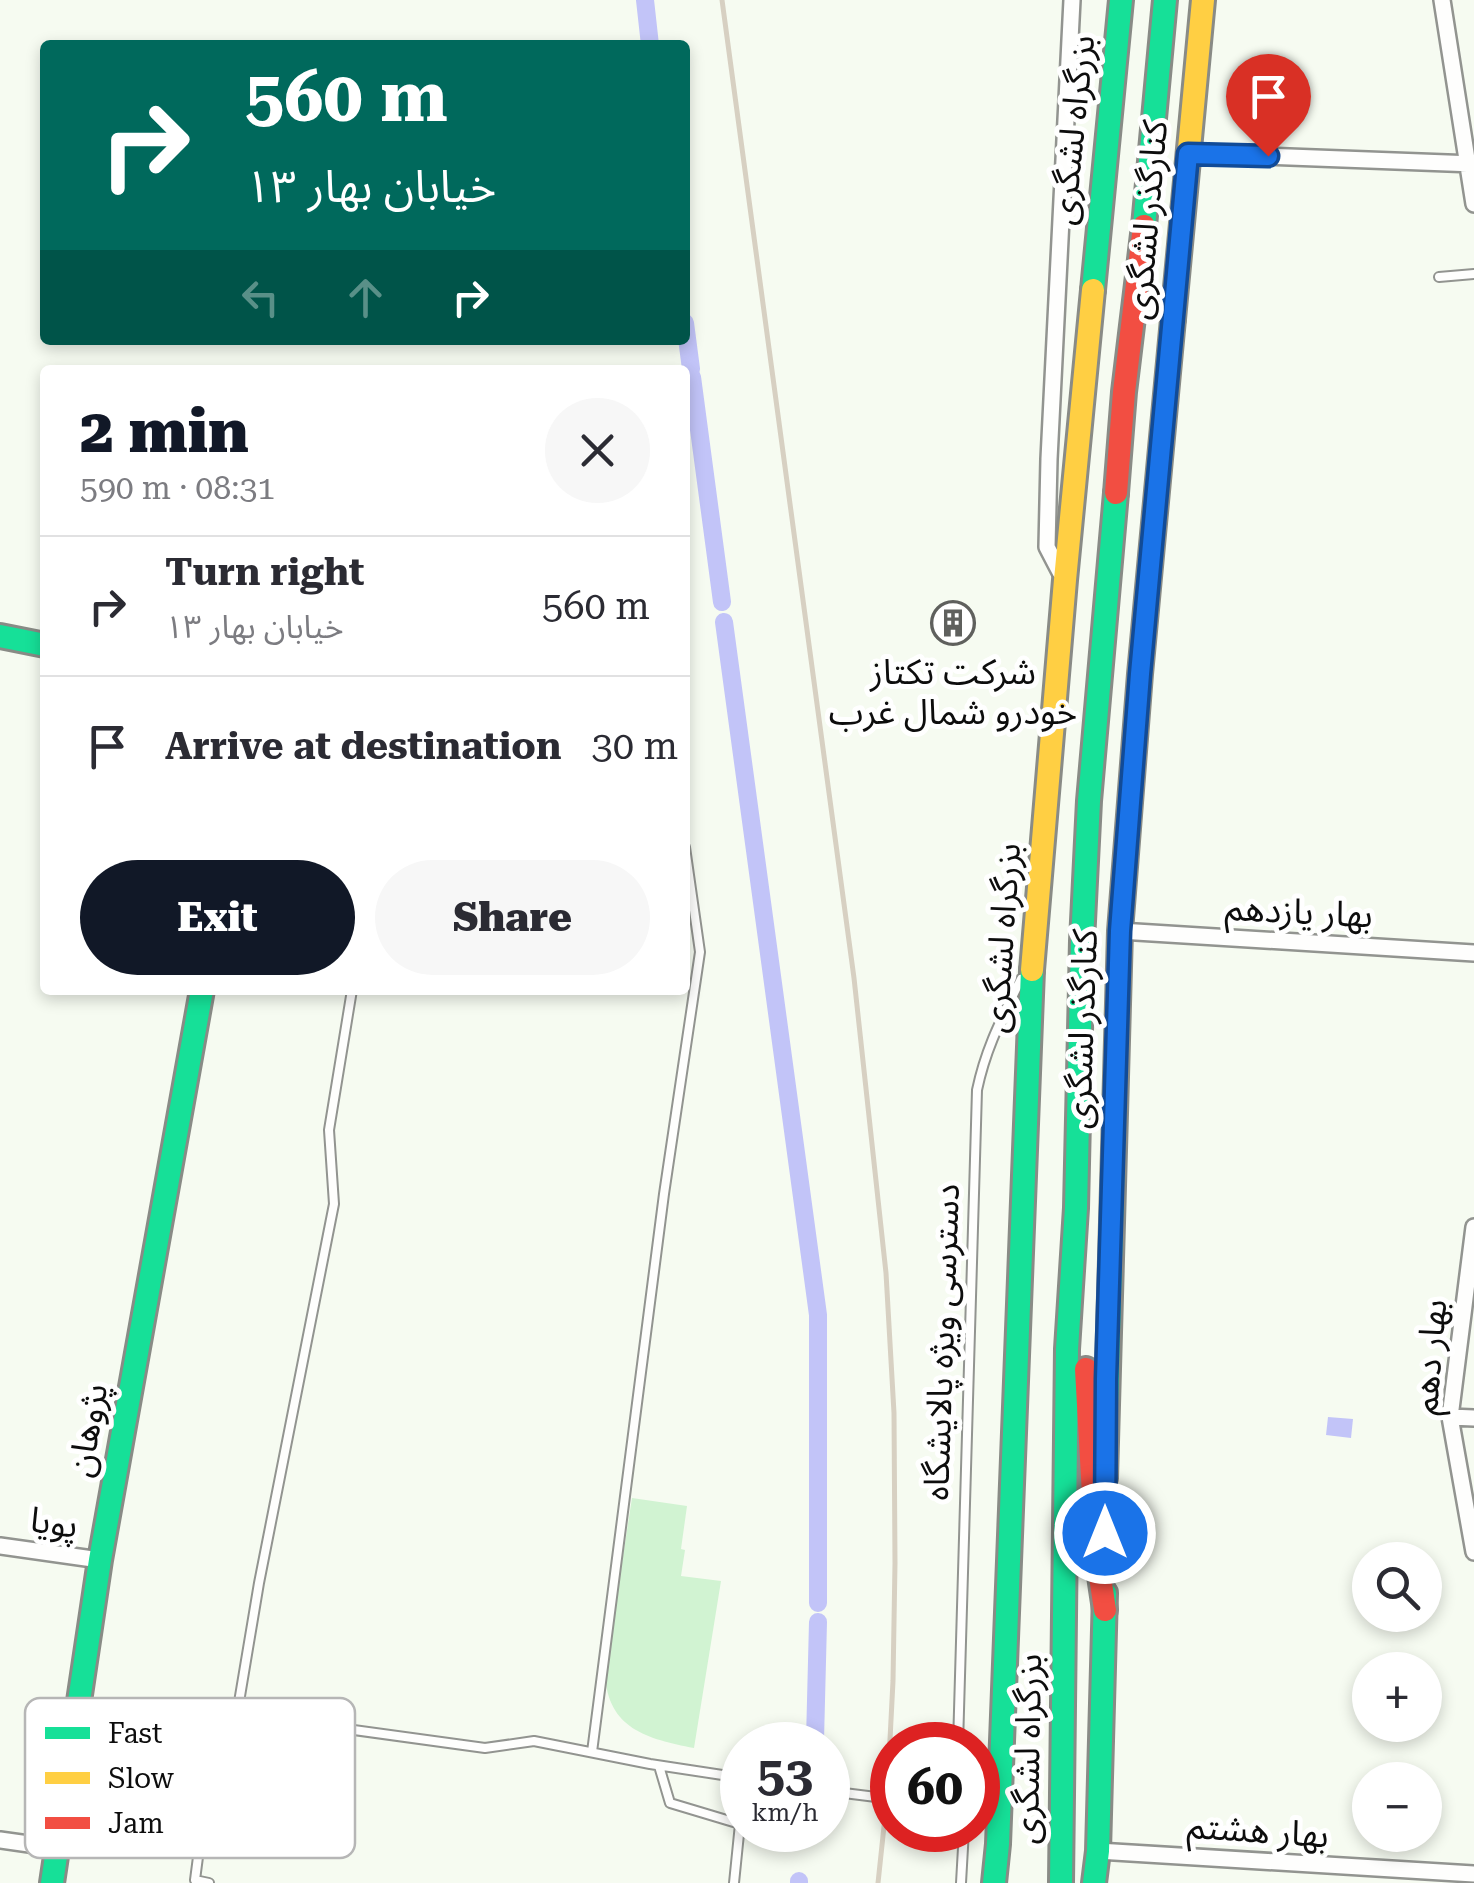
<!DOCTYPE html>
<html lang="en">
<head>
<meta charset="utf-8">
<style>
	:root { --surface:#fff; --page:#f7f7f7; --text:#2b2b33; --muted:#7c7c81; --line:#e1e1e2; --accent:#111827 }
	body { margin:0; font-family:"Roboto Serif","Noto Sans Arabic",serif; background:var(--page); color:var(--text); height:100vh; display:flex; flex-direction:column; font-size:38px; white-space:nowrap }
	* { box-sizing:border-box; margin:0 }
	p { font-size:32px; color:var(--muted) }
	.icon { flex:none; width:55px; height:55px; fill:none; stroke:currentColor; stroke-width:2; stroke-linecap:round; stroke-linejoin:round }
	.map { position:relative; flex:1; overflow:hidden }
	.side { position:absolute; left:40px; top:365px; width:650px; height:630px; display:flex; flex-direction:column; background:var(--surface); border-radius:10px; box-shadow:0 5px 15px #0003 }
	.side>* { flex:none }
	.hud { position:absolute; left:40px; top:40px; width:650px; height:305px; border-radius:10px; box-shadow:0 5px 15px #0003; background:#00695c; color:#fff; overflow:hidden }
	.controls { position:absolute; left:1352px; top:1542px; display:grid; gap:20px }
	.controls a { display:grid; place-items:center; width:90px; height:90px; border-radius:50%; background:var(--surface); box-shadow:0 5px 15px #0003; font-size:50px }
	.speed { position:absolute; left:720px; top:1722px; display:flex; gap:20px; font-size:50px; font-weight:700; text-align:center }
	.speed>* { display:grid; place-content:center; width:130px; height:130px; border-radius:50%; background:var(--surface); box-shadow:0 5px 15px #0003; line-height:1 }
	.speed small { font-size:25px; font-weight:400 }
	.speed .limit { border:15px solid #d22; background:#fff; color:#111 }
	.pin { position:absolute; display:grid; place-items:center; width:85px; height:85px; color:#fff; margin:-102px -42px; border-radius:50% 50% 50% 0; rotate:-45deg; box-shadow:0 0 10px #0007 }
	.pin .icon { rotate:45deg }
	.me { position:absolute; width:110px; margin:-55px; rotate:0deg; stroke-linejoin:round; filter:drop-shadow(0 0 8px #0008) }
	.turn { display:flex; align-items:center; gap:35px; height:210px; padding:0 40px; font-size:45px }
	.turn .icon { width:130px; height:130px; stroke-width:2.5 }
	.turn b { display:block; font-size:70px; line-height:85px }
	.lanes { display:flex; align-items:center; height:95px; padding:0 40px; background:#0003; justify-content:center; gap:50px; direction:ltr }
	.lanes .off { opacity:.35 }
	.round { display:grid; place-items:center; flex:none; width:105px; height:105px; border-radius:52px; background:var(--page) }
	.summary { display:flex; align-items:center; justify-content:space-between; height:170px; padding:0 40px }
	h1 { font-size:60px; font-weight:800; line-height:75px; color:var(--accent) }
	.action { display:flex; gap:20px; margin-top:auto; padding:20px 40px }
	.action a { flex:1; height:115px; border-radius:60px; background:var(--accent); color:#fff; font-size:40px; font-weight:800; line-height:115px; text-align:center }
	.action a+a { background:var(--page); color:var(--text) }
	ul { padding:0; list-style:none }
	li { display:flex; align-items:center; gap:30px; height:140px; padding:0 40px; border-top:2px solid var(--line) }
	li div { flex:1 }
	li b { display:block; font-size:38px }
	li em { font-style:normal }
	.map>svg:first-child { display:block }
	.green { fill:#d1f3d2 }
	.water { fill:#c2c4f8 }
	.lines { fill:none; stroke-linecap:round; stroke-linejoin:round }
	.canal { stroke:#c2c4f8; stroke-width:18 }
	.lane-casing { stroke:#929490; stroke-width:12 }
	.street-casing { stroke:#929490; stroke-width:20 }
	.fast-casing { stroke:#898b86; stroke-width:28 }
	.slow-casing { stroke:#898b86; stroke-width:28 }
	.jam-casing { stroke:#898b86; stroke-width:28 }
	.lane { stroke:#fefefd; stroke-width:8 }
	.street { stroke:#fefefd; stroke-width:15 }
	.fast { stroke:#16e098; stroke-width:22 }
	.slow { stroke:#ffcf43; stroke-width:22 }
	.jam { stroke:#f24e42; stroke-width:22 }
	.rail { stroke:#d7d0c2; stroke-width:5 }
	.route-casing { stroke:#114b97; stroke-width:25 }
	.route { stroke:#1a73e8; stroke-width:18 }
	.labels { text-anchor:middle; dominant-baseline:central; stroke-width:10; stroke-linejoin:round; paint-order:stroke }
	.street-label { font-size:35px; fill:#0d0d0d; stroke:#fff }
	.poi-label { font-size:35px; fill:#0d0d0d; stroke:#fff }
	.key { fill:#fff; stroke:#b6b6b6; stroke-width:2.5 }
	.key-label { font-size:28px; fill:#0d0d0d }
</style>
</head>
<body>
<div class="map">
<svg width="1474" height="1883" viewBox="0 0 1474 1883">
	<rect width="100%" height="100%" fill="#f6fbf1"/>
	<path class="green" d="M632,1498L687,1506L681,1549L685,1550L681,1576L721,1581L694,1748C648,1739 607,1729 605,1673Z"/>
	<path class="water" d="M1328,1417L1353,1419L1351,1438L1326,1435Z"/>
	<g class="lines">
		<path class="canal" d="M645,0L650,45
			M685,323L691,369
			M692,377L722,602
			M724,622L818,1315V1603
			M815,1740L818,1622
			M799,1883V1881"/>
		<g class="lane-casing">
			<path id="lane" d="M1439,277L1474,274
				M237,1714L259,1583L334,1204L329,1130L352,990
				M82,1715L214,1734L237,1714L485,1748L534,1741L650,1764L742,1778
				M958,1745L977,1090C986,1047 1002,1018 1021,979
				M592,1752L664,1194L700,952L685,847
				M659,1766L670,1803L740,1824L734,1883
				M828,1791L892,1799
				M209,1883L195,1880L214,1734
				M961,1883L964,1830"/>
		</g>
		<g class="street-casing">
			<path id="street" d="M1442,0L1474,204
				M1188,153L1474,164
				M1060,572L1047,547L1049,459L1072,0
				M1120,931L1474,953
				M1474,1227L1450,1417L1474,1552
				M1450,1417L1474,1418
				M0,1546L100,1560
				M0,1840L57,1848
				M1098,1851L1474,1874"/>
		</g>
		<g class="fast-casing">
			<path id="fast" d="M1144,226L1165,0
				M1093,290L1121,0
				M0,636L45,645
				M1105,1478L1120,931L1140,674L1173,319
				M52,1883L100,1560L202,990
				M994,1883L998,1844L1032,970
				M1061,1883L1067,1349L1076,1208L1082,941L1089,801L1116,493
				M1094,1883L1098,1851L1105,1593"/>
		</g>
		<g class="slow-casing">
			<path id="slow" d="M1173,319L1203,0
				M1032,970L1065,580L1093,290"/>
		</g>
		<g class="jam-casing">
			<path id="jam" d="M1116,493L1124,392L1144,226
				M1086,1369L1096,1549L1105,1610"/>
		</g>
		<use href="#lane" class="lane"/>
		<use href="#street" class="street"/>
		<use href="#fast" class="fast"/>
		<use href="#slow" class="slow"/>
		<use href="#jam" class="jam"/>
		<path class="rail" d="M722,0L854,978L886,1273L894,1413L895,1563L893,1681L887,1798L878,1883"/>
	</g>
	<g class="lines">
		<g class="route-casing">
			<path id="route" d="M1105,1533L1106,1379L1120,931L1140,674L1188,154L1268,156"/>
		</g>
		<use href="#route" class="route"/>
	</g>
	<defs>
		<g id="building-ring" transform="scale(2.25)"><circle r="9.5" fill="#fff" stroke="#5f605d" stroke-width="1.5"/><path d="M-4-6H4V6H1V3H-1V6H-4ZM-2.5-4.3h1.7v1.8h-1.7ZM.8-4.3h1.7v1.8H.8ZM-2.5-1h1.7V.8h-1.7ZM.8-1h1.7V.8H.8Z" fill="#5f605d"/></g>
	</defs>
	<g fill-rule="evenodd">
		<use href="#building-ring" x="953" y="623"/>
	</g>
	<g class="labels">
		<g class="street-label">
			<text transform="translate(1073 130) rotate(-84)">بزرگراه لشگری</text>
			<text transform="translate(1147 220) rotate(-85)">کنارگذر لشگری</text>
			<text transform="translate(1299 912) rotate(3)">بهار یازدهم</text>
			<text transform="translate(1002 938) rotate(-86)">بزرگراه لشگری</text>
			<text transform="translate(1082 1029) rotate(-88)">کنارگذر لشگری</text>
			<text transform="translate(942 1342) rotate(-88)">دسترسی ویژه پالایشگاه</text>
			<text transform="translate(1430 1357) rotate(-85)">بهار دهم</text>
			<text transform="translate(88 1430) rotate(-80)">پژوهان</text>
			<text transform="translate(54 1523) rotate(8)">پویا</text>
			<text transform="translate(1028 1749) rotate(-89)">بزرگراه لشگری</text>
			<text transform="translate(1258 1831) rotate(4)">بهار هشتم</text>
		</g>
		<g class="poi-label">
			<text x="953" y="672">شرکت تکتاز<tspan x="953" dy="40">خودرو شمال غرب</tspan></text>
		</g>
	</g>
	<rect x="25" y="1698" width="330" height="160" rx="15" class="key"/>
	<rect x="45" y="1727" width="45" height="12" fill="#16e098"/>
	<rect x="45" y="1772" width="45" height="12" fill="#ffcf43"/>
	<rect x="45" y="1817" width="45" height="12" fill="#f24e42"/>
	<g class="key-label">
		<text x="108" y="1743">Fast</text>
		<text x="108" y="1788">Slow</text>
		<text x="108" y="1833">Jam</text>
	</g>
</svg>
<div class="controls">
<a><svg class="icon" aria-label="search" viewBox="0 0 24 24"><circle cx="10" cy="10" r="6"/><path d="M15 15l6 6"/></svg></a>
<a>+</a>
<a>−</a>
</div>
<div class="speed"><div>53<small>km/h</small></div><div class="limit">60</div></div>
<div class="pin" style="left:1268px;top:156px;background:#d93025"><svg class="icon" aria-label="arrive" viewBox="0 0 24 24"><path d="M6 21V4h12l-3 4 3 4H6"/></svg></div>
<svg class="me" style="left:1105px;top:1533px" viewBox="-20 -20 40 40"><circle r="17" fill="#1a73e8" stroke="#fff" stroke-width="3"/><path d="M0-11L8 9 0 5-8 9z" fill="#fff"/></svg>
<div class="hud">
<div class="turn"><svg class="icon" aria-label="right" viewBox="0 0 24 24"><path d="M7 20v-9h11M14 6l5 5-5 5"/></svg><div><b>560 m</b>خیابان بهار ۱۳</div></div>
<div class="lanes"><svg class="icon off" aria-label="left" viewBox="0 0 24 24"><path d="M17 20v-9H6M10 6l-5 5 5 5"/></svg><svg class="icon off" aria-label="ahead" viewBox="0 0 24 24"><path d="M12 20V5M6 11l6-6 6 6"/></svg><svg class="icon" aria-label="right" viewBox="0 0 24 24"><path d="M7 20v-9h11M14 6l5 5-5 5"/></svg></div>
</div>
<section class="side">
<div class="summary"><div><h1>2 min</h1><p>590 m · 08:31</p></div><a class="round"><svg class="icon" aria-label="close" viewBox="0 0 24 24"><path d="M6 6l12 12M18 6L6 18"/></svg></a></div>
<ul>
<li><svg class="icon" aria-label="right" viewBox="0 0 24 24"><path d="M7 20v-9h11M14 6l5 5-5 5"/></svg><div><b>Turn right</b><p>خیابان بهار ۱۳</p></div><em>560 m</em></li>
<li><svg class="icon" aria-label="arrive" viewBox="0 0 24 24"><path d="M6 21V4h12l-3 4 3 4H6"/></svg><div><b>Arrive at destination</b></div><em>30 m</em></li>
</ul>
<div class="action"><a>Exit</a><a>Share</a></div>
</section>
</div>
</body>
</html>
